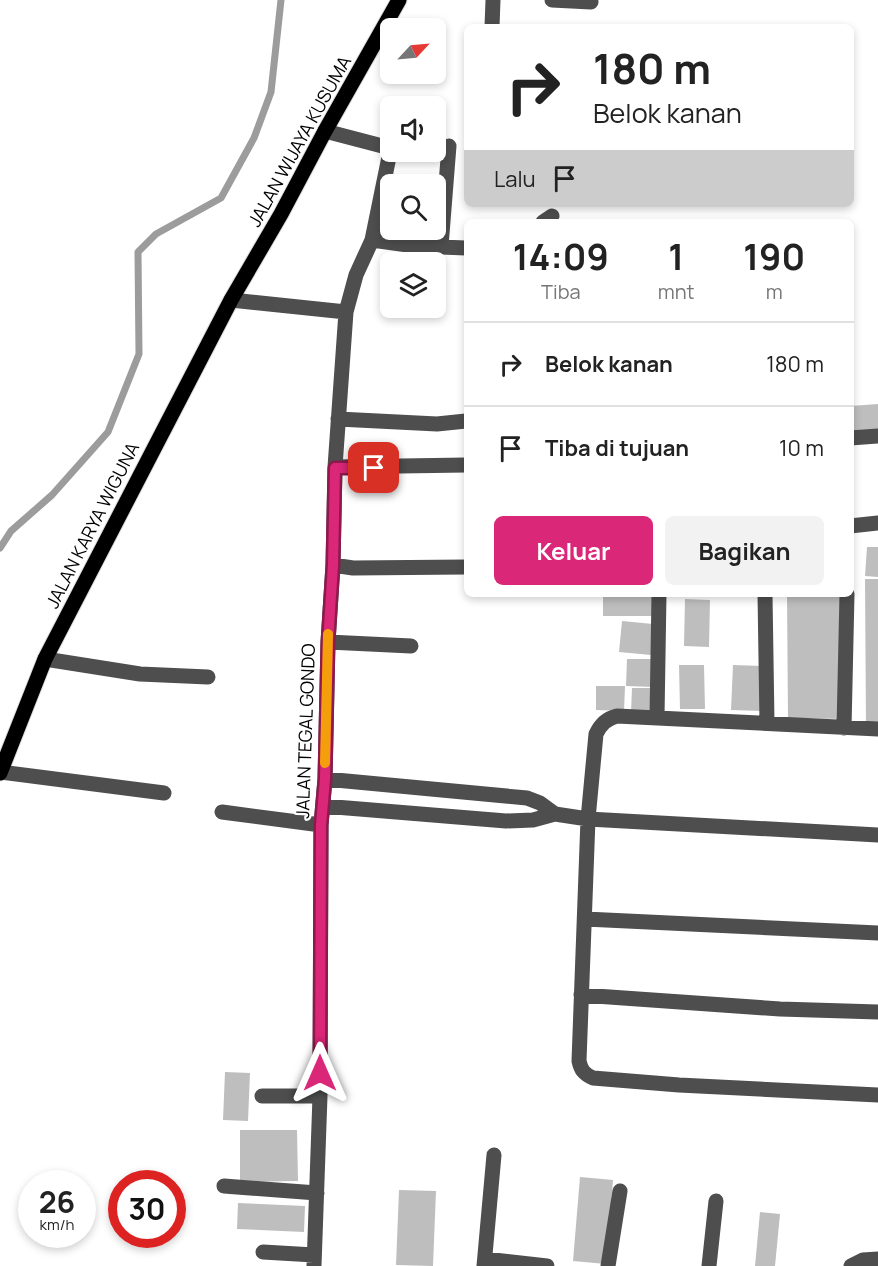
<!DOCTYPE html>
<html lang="id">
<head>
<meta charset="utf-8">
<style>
	:root { --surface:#fff; --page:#f2f2f2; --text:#222; --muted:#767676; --line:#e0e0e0; --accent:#db2777 }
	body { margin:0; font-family:Manrope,sans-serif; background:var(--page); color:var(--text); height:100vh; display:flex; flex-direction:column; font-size:22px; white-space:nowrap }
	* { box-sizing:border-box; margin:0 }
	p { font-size:20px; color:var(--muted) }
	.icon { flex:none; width:33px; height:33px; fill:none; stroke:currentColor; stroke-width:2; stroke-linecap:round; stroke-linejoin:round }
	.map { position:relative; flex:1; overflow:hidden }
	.details { position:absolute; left:464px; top:219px; width:390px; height:378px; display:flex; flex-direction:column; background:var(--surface); border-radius:9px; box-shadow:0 3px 9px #0003 }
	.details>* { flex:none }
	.banner { position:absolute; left:464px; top:24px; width:390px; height:183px; border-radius:9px; box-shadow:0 3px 9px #0003; background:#fff; color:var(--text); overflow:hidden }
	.needle { width:39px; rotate:64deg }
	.fabs { position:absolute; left:380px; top:18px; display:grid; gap:12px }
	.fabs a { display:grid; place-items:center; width:66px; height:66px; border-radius:9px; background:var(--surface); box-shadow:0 3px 9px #0003; font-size:30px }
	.speed { position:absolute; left:18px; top:1170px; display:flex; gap:12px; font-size:30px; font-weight:700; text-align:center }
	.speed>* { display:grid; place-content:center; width:78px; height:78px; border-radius:50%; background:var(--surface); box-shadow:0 3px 9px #0003; line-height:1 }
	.speed small { font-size:15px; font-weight:400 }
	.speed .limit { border:9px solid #d22; background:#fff; color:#111 }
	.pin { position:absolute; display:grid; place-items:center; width:51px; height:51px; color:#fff; margin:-26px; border-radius:12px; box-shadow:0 3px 9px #0006 }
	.me { position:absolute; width:66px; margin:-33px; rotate:0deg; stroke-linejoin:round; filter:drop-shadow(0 0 4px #0008) }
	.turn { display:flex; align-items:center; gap:21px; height:126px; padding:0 30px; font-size:27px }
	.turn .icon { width:78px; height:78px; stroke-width:2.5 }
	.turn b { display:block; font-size:42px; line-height:51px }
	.then { display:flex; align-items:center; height:57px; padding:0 30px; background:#0003; gap:12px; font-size:22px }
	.eta { display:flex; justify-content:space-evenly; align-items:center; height:102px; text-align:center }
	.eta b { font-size:36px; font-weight:700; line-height:42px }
	.primary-button { display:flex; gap:12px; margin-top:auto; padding:12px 30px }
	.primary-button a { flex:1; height:69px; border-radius:9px; background:var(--accent); color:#fff; font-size:24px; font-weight:700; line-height:69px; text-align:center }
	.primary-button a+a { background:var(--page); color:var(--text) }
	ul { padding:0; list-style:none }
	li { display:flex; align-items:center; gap:18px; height:84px; padding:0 30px; border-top:2px solid var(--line) }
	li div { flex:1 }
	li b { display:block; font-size:22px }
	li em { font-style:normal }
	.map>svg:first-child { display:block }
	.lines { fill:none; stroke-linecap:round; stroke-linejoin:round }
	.stream { stroke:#9c9c9c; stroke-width:7 }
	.building { fill:#bebebe }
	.major-casing { stroke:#dbdbdb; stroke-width:17 }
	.minor { stroke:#4e4e4e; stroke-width:15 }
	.major { stroke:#000; stroke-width:15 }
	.route-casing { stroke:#8e194d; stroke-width:15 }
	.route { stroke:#db2777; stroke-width:10 }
	.slow { stroke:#f59e0b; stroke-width:10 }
	.labels { text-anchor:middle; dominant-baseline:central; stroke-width:4.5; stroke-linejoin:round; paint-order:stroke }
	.street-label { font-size:18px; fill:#000; stroke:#fff }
</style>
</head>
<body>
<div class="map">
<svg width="878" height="1266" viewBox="0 0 878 1266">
	<rect width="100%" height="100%" fill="#fff"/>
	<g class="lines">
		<path class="stream" d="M0,548L11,531L52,495L108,432L139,354L138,252L156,234L221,198L254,138L271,92L281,0"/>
	</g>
	<path class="building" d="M878,404V432L850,435V406Z
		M867,547H878V577L865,576Z
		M865,579H878V725L866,726Z
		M603,594H652V616H603Z
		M787,594H846L843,719L788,718Z
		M685,599L710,600L709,647L684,646Z
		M622,621L653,624L651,655L619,652Z
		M627,659H654L653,687L626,686Z
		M679,665H704L705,709H680Z
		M733,665L763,666L762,711L731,710Z
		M596,686H625L624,711L596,710Z
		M632,688H655L654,713L631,712Z
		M225,1072L250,1073L248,1121L223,1120Z
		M240,1130H297L298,1181L240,1182Z
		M580,1177L613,1180L606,1264L573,1261Z
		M399,1190L436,1191L433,1266L396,1265Z
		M238,1203L305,1206L304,1232L237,1229Z
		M760,1212L780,1214L775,1266H755Z"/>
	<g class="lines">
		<g class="major-casing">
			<path id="major" d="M0,773L45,659L231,300L281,214L325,131L399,0"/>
		</g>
		<path class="minor" d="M552,0L591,2
			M492,27L493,0
			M325,131L390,148
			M543,222L552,216
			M372,240L390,152
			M441,246L449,146
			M231,300L346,312L335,467L333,565L328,642L325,779L321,825L320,1096L314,1266
			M346,312L356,275L372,240L415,246L466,248
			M338,419L437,424L466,421
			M850,438L878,436
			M335,467L466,465
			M850,526L878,523
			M333,565L353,568L466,567
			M765,594L767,723
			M328,642L411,646
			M45,659L140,674L208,677
			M657,717L659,594
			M844,728L847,594
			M878,729L617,716C606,719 601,724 596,734L588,819L579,1061C581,1070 584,1074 593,1078L679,1085L878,1095
			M0,772L164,793
			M325,779L527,798L540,803L555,814
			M323,806L506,821L533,820L555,814L588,819L878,835
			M222,812L321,825
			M585,919L878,933
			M581,995L780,1009L878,1012
			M262,1096H320
			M224,1186L317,1193
			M263,1252L314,1255
			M485,1259L547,1266
			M484,1266L494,1155
			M608,1266L620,1191
			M709,1266L716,1201
			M851,1266L863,1260L878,1259"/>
		<use href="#major" class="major"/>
	</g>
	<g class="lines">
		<g class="route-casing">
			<path id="route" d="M320,1073L321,825L325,779L328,642L333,565L335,468H374"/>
		</g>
		<use href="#route" class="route"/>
		<path class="slow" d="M325,763L328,634"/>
	</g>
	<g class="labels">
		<g class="street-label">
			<text transform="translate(299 141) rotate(-61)">JALAN WIJAYA KUSUMA</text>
			<text transform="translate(92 525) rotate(-63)">JALAN KARYA WIGUNA</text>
			<text transform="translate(305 731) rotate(-88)">JALAN TEGAL GONDO</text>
		</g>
	</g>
</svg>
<div class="fabs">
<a><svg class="needle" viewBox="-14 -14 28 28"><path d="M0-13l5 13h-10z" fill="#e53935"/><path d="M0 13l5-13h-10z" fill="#767676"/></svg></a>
<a><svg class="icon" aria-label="sound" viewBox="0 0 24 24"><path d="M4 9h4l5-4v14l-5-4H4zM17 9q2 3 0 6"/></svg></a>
<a><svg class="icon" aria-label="search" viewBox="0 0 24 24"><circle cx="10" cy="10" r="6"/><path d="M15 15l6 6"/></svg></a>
<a><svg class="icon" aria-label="layers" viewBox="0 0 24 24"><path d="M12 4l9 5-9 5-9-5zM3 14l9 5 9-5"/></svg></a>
</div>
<div class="speed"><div>26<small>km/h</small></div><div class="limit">30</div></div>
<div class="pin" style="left:374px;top:468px;background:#d93025"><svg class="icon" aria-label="arrive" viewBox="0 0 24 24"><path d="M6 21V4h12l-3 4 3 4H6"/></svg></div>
<svg class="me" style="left:320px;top:1073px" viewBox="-20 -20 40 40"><path d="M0-17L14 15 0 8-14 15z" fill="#db2777" stroke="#fff" stroke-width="4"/></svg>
<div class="banner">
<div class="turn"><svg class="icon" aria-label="right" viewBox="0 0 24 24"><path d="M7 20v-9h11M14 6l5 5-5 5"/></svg><div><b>180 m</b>Belok kanan</div></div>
<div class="then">Lalu<svg class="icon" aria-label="arrive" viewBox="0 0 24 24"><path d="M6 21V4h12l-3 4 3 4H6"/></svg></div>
</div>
<section class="details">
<div class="eta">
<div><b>14:09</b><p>Tiba</p></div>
<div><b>1</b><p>mnt</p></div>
<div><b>190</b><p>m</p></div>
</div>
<ul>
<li><svg class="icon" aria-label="right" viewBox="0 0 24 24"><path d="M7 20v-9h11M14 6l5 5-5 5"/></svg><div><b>Belok kanan</b></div><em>180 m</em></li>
<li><svg class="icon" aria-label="arrive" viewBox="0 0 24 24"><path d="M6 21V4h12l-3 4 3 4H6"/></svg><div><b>Tiba di tujuan</b></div><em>10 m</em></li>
</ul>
<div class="primary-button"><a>Keluar</a><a>Bagikan</a></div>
</section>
</div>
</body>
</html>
